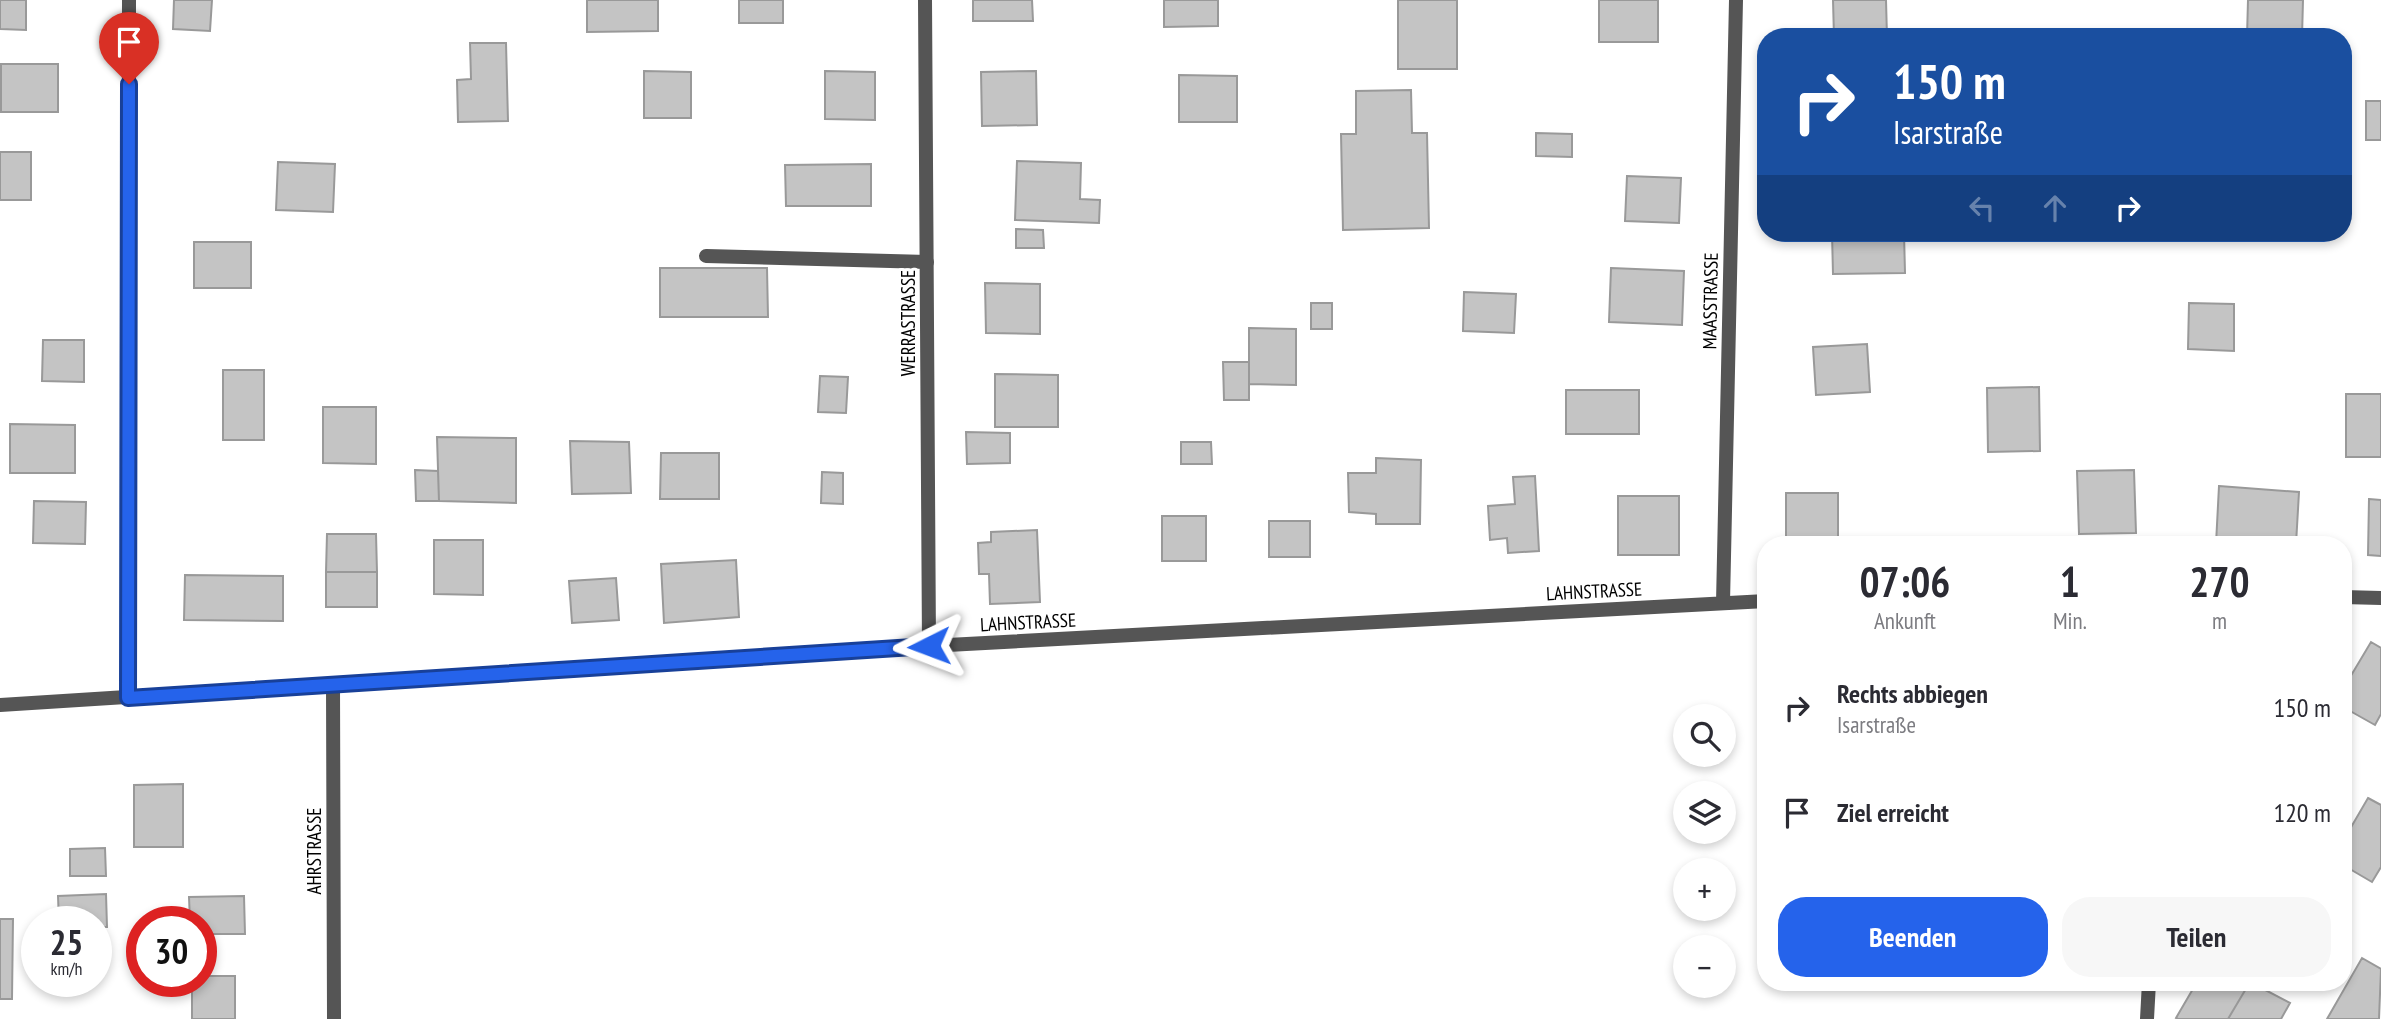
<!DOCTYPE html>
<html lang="de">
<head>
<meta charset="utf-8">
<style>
	:root { --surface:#fff; --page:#f7f7f7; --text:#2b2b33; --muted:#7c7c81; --accent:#2563eb }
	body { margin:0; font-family:"PT Sans Narrow",sans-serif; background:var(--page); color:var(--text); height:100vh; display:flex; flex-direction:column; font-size:26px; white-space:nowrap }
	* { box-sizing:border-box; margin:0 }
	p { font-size:23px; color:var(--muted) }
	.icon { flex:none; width:38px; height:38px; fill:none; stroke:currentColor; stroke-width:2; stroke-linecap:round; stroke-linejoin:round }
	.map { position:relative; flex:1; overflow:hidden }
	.sheet { position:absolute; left:1757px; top:536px; width:595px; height:455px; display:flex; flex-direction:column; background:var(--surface); border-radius:28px; box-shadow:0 4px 10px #0003 }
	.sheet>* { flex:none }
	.top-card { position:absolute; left:1757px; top:28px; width:595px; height:214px; border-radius:28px; box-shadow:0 4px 10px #0003; background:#1a4fa0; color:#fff; overflow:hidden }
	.buttons { position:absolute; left:1673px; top:704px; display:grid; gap:14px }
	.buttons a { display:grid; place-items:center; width:63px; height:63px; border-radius:50%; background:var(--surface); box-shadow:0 4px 10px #0003; font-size:35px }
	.speed { position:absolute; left:21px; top:906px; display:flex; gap:14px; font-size:35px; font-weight:700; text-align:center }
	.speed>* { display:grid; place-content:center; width:91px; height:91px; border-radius:50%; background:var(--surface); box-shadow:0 4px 10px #0003; line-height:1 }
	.speed small { font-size:18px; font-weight:400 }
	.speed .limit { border:10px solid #d22; background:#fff; color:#111 }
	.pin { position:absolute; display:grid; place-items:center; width:60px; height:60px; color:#fff; margin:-72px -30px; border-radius:50% 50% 50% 0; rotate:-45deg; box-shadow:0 0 7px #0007 }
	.pin .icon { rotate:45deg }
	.me { position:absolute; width:77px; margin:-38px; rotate:267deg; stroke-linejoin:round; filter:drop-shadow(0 0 5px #0008) }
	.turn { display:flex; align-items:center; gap:24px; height:147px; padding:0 21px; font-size:32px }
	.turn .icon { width:91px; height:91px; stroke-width:2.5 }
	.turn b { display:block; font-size:49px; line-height:60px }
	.lanes { display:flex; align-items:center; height:66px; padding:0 21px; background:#0003; justify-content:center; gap:35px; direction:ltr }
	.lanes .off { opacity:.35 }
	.eta { display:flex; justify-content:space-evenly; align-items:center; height:119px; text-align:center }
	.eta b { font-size:42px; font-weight:800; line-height:49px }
	.cta { display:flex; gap:14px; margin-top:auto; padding:14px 21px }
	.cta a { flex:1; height:80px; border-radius:28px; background:var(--accent); color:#fff; font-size:28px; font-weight:800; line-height:80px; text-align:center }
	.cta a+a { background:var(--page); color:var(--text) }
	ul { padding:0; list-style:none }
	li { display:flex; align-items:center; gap:21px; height:105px; padding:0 21px }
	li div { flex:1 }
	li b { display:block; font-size:26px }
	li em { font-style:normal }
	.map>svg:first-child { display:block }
	.building { fill:#c4c4c4; stroke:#999; stroke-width:2 }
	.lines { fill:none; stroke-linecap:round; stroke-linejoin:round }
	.service { stroke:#555; stroke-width:14 }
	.minor { stroke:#555; stroke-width:14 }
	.route-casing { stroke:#184099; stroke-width:18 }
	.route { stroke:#2563eb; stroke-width:12 }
	.labels { text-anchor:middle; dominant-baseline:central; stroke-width:6; stroke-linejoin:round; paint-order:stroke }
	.street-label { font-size:19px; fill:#000; stroke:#fff }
</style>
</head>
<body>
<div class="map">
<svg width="2381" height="1019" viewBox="0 0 2381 1019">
	<rect width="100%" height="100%" fill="#fff"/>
	<path class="building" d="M0,0H26V30L0,29Z
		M174,0H212L210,31L173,29Z
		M587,0H658V31L587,32Z
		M739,0H783V23H739Z
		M973,0H1032L1033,21H973Z
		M1164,0H1218V26L1164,27Z
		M1398,0H1457V69H1398Z
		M1599,0H1658V42H1599Z
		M1833,0H1886L1887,37H1834Z
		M2248,0H2303L2302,37H2247Z
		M470,43H506L508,121L458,122L457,80L471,79Z
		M1,64H58V112H1Z
		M644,71L691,72V118H644Z
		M825,71L875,72V120L825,119Z
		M1036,71L1037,125L982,126L981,72Z
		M1179,75L1237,76V122H1179Z
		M1411,90L1412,133H1427L1429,228L1343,230L1341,134H1356V91Z
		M2366,101H2381V140H2366Z
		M1536,133L1572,134V157L1536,156Z
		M0,152H31V200H0Z
		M1017,161L1081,163L1080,199L1100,200L1099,223L1015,220Z
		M278,162L335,164L333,212L276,210Z
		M871,164V206H786L785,165Z
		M1627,176L1681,178L1679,223L1625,221Z
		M1016,229L1043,230L1044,248H1016Z
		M1832,233H1904L1905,273L1833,274Z
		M194,242H251V288H194Z
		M660,268H767L768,317H660Z
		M1611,268L1684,271L1682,325L1609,322Z
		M985,283L1040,284V334L986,333Z
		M1464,292L1516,294L1514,333L1463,331Z
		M1311,303H1332V329H1311Z
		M2189,303L2234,304V351L2188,349Z
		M1249,328L1296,329V385L1249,384Z
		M43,340H84V382L42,381Z
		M1867,344L1870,392L1816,395L1813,347Z
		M1223,362H1249V400H1224Z
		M223,370H264V440H223Z
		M995,374L1058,375V427H995Z
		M820,376L848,377L846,413L818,412Z
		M2039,387L2040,451L1988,452L1987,388Z
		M1566,390H1639V434H1566Z
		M2346,394H2381V457H2346Z
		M323,407H376V464L323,463Z
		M10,424L75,425V473H10Z
		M966,432L1010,433V463L967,464Z
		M437,437L516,438V503L439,501Z
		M570,441L629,442L631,493L572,494Z
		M1181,442H1211L1212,464H1181Z
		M661,453H719V499H660Z
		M1376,458L1421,460L1420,524H1376V514L1349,512L1348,473H1376Z
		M415,470L438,471L439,501H416Z
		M2134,470L2136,533L2079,534L2077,471Z
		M822,472L843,473V504L821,503Z
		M1535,476L1539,551L1508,553L1507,538L1490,540L1488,506L1515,504L1513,477Z
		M2219,486L2299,492L2296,544H2216Z
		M1786,493H1838V544H1786Z
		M1618,496H1679V555H1618Z
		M2369,499L2381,500V556L2368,555Z
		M34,501L86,502L85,544L33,543Z
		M1162,516H1206V561H1162Z
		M1269,521H1310V557H1269Z
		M1037,530L1040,602L990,604L989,574H979L978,543L991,542V532Z
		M327,534H376L377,572H326Z
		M434,540H483V595L434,594Z
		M736,560L739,617L664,623L661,564Z
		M326,572H377V607H326Z
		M185,575L283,576V621L184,620Z
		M616,578L619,620L572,623L569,581Z
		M2371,642L2381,648V714L2375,725L2343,707V689Z
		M183,784V847H134V785Z
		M2368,798L2381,805V867L2372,882L2343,865V841Z
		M105,848L106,876H70V849Z
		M106,894L107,927H96V922H59L58,896Z
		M244,896L245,934H201V922H190L189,897Z
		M0,919H13L12,999H0Z
		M2362,958L2381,969L2379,1019H2327Z
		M201,976H235V1019H192V982H201Z
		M2197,982H2250L2228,1019H2178L2176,1018Z
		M2250,982L2290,1003L2281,1019H2228Z"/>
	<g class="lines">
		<path class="service" d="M706,256L927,262"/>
		<path class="minor" d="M925,0L929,646
			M2343,597L2381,598
			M1723,603L1736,0
			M333,684L334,1019
			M128,698L129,0
			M0,705L929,646L1766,601
			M2147,1019L2149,982"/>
	</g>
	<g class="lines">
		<g class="route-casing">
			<path id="route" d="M129,84L128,698L929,646"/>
		</g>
		<use href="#route" class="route"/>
	</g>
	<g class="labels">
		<g class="street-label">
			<text transform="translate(1710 301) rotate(-89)">MAASSTRASSE</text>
			<text transform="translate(908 323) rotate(-90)">WERRASTRASSE</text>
			<text transform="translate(1594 591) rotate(-3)">LAHNSTRASSE</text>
			<text transform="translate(1028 622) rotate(-3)">LAHNSTRASSE</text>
			<text transform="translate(314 851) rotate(-90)">AHRSTRASSE</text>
		</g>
	</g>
</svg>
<div class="buttons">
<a><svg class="icon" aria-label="search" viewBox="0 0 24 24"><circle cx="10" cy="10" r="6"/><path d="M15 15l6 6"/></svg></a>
<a><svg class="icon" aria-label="layers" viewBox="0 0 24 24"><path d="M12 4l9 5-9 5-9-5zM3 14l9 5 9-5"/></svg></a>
<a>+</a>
<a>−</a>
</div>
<div class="speed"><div>25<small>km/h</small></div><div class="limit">30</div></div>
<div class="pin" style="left:129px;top:84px;background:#d93025"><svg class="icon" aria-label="arrive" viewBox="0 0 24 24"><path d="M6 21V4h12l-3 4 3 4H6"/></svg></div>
<svg class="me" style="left:929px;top:646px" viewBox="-20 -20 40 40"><path d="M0-17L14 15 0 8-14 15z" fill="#2563eb" stroke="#fff" stroke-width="4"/></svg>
<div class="top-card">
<div class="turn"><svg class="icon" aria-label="right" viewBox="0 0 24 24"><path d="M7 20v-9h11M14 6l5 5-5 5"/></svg><div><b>150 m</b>Isarstraße</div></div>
<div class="lanes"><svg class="icon off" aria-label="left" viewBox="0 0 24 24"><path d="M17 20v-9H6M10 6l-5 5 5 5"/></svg><svg class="icon off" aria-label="ahead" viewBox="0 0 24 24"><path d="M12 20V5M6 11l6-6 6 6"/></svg><svg class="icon" aria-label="right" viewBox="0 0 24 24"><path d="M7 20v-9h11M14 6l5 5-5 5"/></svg></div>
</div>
<section class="sheet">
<div class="eta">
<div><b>07:06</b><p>Ankunft</p></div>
<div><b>1</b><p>Min.</p></div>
<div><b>270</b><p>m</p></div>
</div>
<ul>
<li><svg class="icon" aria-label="right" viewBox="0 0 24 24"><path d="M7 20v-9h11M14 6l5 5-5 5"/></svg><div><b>Rechts abbiegen</b><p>Isarstraße</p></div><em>150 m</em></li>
<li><svg class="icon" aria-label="arrive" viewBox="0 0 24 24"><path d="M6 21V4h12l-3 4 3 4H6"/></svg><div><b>Ziel erreicht</b></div><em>120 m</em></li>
</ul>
<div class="cta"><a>Beenden</a><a>Teilen</a></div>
</section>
</div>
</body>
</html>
